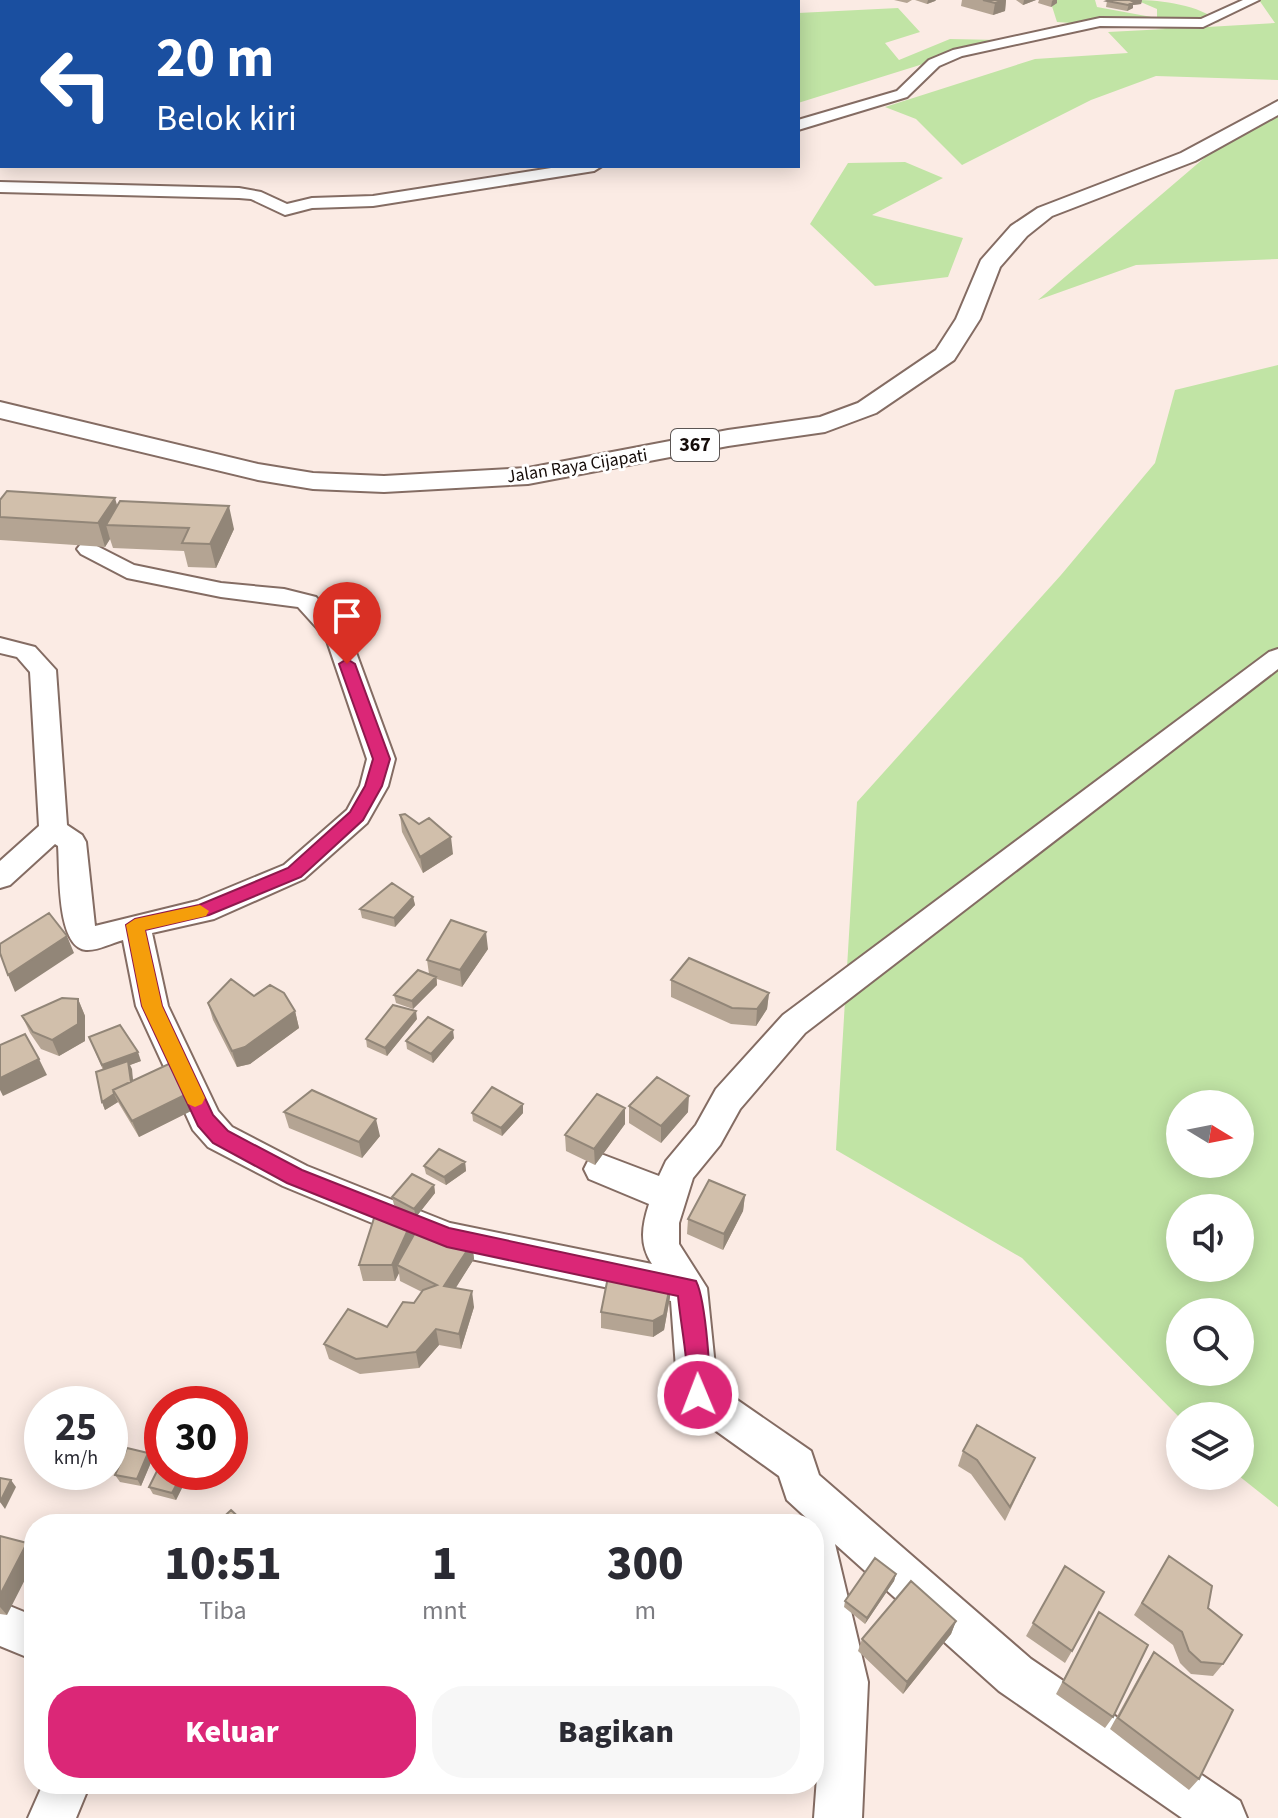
<!DOCTYPE html>
<html lang="id">
<head>
<meta charset="utf-8">
<style>
	:root { --surface:#fff; --page:#f7f7f7; --text:#2b2b33; --muted:#7c7c81; --accent:#db2777 }
	body { margin:0; font-family:"Source Sans 3",sans-serif; background:var(--page); color:var(--text); height:100vh; display:flex; flex-direction:column; font-size:30px; white-space:nowrap }
	* { box-sizing:border-box; margin:0 }
	p { font-size:26px; color:var(--muted) }
	.icon { flex:none; width:44px; height:44px; fill:none; stroke:currentColor; stroke-width:2; stroke-linecap:round; stroke-linejoin:round }
	.map { position:relative; flex:1; overflow:hidden }
	.side { position:absolute; left:24px; top:1514px; width:800px; height:280px; display:flex; flex-direction:column; background:var(--surface); border-radius:32px; box-shadow:0 4px 20px #0003 }
	.side>* { flex:none }
	.top-card { position:absolute; left:0px; top:0px; width:800px; height:168px; box-shadow:0 4px 20px #0003; background:#1a4fa0; color:#fff; overflow:hidden }
	.needle { width:52px; rotate:100deg }
	.tools { position:absolute; left:1166px; top:1090px; display:grid; gap:16px }
	.tools a { display:grid; place-items:center; width:88px; height:88px; border-radius:50%; background:var(--surface); box-shadow:0 4px 20px #0003; font-size:40px }
	.speed { position:absolute; left:24px; top:1386px; display:flex; gap:16px; font-size:40px; font-weight:700; text-align:center }
	.speed>* { display:grid; place-content:center; width:104px; height:104px; border-radius:50%; background:var(--surface); box-shadow:0 4px 20px #0003; line-height:1 }
	.speed small { font-size:20px; font-weight:400 }
	.speed .limit { border:12px solid #d22; background:#fff; color:#111 }
	.pin { position:absolute; display:grid; place-items:center; width:68px; height:68px; color:#fff; margin:-82px -34px; border-radius:50% 50% 50% 0; rotate:-45deg; box-shadow:0 0 8px #0007 }
	.pin .icon { rotate:45deg }
	.me { position:absolute; width:88px; margin:-44px; rotate:359deg; stroke-linejoin:round; filter:drop-shadow(0 0 6px #0008) }
	.turn { display:flex; align-items:center; gap:28px; height:168px; padding:0 24px; font-size:36px }
	.turn .icon { width:104px; height:104px; stroke-width:2.5 }
	.turn b { display:block; font-size:56px; line-height:68px }
	.eta { display:flex; justify-content:space-evenly; align-items:center; height:136px; text-align:center }
	.eta b { font-size:48px; font-weight:800; line-height:56px }
	.primary-button { display:flex; gap:16px; margin-top:auto; padding:16px 24px }
	.primary-button a { flex:1; height:92px; border-radius:32px; background:var(--accent); color:#fff; font-size:32px; font-weight:800; line-height:92px; text-align:center }
	.primary-button a+a { background:var(--page); color:var(--text) }
	.map>svg:first-child { display:block }
	.green { fill:#c1e4a5; fill-rule:evenodd }
	.lines { fill:none; stroke-linecap:round; stroke-linejoin:round }
	.minor-casing { stroke:#846c63; stroke-width:4 }
	.major-casing { stroke:#846c63; stroke-width:4 }
	.minor { fill:#fff; fill-rule:evenodd }
	.major { fill:#fff; fill-rule:evenodd }
	.wall { fill:#b4a493 }
	.shaded-wall { fill:#928678 }
	.building { fill:#d1bfab; stroke:#928678; stroke-width:2 }
	.route { fill:#db2777; stroke:#8e194d; stroke-width:2 }
	.slow { fill:#f59e0b }
	.labels { text-anchor:middle; dominant-baseline:central; stroke-width:6; stroke-linejoin:round; paint-order:stroke }
	.far-street-label { font-size:18px; fill:#150c09; stroke:#fff }
	.shield { fill:#fff; stroke:#5b5553; stroke-width:2 }
	.shield-label { font-size:20px; font-weight:bold; fill:#150c09 }
</style>
</head>
<body>
<div class="map">
<svg width="1278" height="1818" viewBox="0 0 1278 1818">
	<rect width="100%" height="100%" fill="#fbebe4"/>
	<path class="green" d="M29,0H592L26,2Z
		M1050,0H1095L1097,7L1157,18V9L1136,0C1162,0 1199,5 1220,22L1190,28L1275,23L1259,0H1278V80L1156,76L1091,100L962,165L916,119L885,107L1035,59L1128,53L1108,32L1166,29L1135,26L1099,17L1086,21V24L1057,22Z
		M898,8L920,32L885,43L899,60L950,39L1000,40L798,103V13Z
		M1278,117V259L1136,265L1038,300L1244,124Z
		M905,162L943,178L872,215L963,238L948,277L875,286L810,224L848,163Z
		M1278,365V1507L1239,1476L1240,1416L1180,1418L1022,1258L836,1150L857,802L1061,575L1155,463L1175,390ZM1180,1104H1240V1164H1180ZM1180,1208H1240V1268H1180ZM1180,1312H1240V1372H1180Z"/>
	<g class="lines">
		<g class="minor-casing">
			<path id="minor" d="M1243,0H1259L1203,27L1100,26L962,56L939,66L907,97L798,130V120L897,91L929,60L953,50L1100,18L1201,19Z
				M564,166H602L594,171L373,206L312,208L285,215L251,199L239,198L0,192V182L239,188L261,192L287,204L312,198L373,196Z
				M89,542L134,565L221,583L284,589L316,597L350,636L395,759L388,786L367,823L304,879L214,919L152,933L168,1006L218,1111L232,1127L307,1166L450,1223L652,1264C639,1244 642,1226 649,1204L589,1179L584,1169L589,1159L601,1154L659,1176L666,1161L696,1125L716,1089L783,1015L1269,652L1278,649V669L805,1033L740,1109L720,1145L693,1178L679,1223V1244L707,1288L717,1386L811,1451L819,1475L1031,1659L1240,1801L1247,1818H1182L999,1691L835,1544L868,1682L862,1818H814L824,1682L814,1638V1524H809L812,1523L787,1500L779,1476L684,1408L678,1395L671,1301L447,1254L283,1186L208,1147L193,1130L136,1006L123,940C112,943 97,951 86,950C56,947 60,870 58,846L55,844L10,885L0,888V861L39,826L30,672L17,657L0,653V638L35,647L56,670L67,825L82,835L86,842L95,926L197,901L284,865L347,810L360,786L367,759L326,638L298,607L221,597L127,578L81,554L77,549L81,544Z
				M0,1602L34,1616V1660L0,1646Z
				M43,1784H90L76,1818H28Z"/>
		</g>
		<g class="major-casing">
			<path id="major" d="M1278,101V115L1195,161L1052,216L1027,236L1000,267L980,319L954,360L876,413L825,432L728,446L528,484L384,492L313,489L258,480L0,418V402L258,464L313,473L384,476L528,468L728,430L820,417L858,403L936,350L956,319L981,260L1011,226L1038,208L1181,153Z"/>
		</g>
		<use href="#minor" class="minor"/>
		<use href="#major" class="major"/>
	</g>
	<path class="wall" d="M894,0H912L907,3Z
		M915,0H936L935,1L927,4Z
		M962,0H1006L1005,11L993,15L961,6Z
		M1016,0H1036L1023,5Z
		M1039,0H1057V3L1051,7L1038,3Z
		M1105,0H1142L1141,4L1133,5V8L1127,11L1106,7L1107,1Z
		M0,500L117,506L234,529L216,568L188,567L184,551L113,548L110,539L105,547L0,540Z
		M400,815L453,854L423,873L402,832Z
		M413,897L415,905L395,927L362,918L360,909Z
		M488,949L462,987L437,979V985L413,1009L396,1003L394,995L429,974L427,960Z
		M671,980L769,993L767,1009L756,1026L731,1024L671,997Z
		M254,996L295,1011L299,1028L250,1064L237,1067L213,1020L208,1003Z
		M78,999L85,1016V1041L59,1056L41,1049L30,1033L22,1016Z
		M417,1019L387,1056L367,1047L366,1039Z
		M89,1037L141,1061L130,1065L133,1081L195,1109L139,1137L118,1102L105,1110L102,1102L103,1070Z
		M454,1038L433,1063L407,1049L406,1041Z
		M523,1104V1113L502,1136L473,1121L472,1113Z
		M629,1106L688,1112L661,1143L629,1123Z
		M284,1112L380,1136L362,1158L289,1128Z
		M625,1124L595,1165L566,1151L565,1135Z
		M465,1162L466,1171L446,1185L426,1174L424,1166Z
		M434,1185L435,1193L416,1217L394,1205L392,1197Z
		M745,1195L743,1211L723,1250L687,1234L688,1219Z
		M412,1221L414,1234L472,1243L474,1259L455,1288L474,1307L461,1349L439,1345L419,1368L360,1374L329,1359L324,1344L387,1327L414,1303L422,1292L400,1281L399,1273L395,1281H363L359,1265Z
		M670,1297L664,1330L653,1337L601,1328V1312Z
		M963,1451L1035,1458L1005,1521L971,1474L958,1466Z
		M148,1453L152,1460L141,1486L120,1482L115,1475Z
		M190,1472L176,1500L153,1494L149,1487Z
		M0,1536L7,1615L0,1614Z
		M1169,1556L1208,1608L1223,1664L1213,1676L1191,1674L1180,1663L1173,1645L1134,1615Z
		M1065,1566L1072,1651L1065,1663L1026,1636Z
		M896,1574L894,1581L865,1624L844,1607L845,1601Z
		M1099,1612L1113,1717L1105,1728L1056,1694Z
		M956,1621L951,1634L903,1694L858,1651L862,1639Z
		M1154,1652L1199,1779L1189,1790L1110,1729L1146,1664Z"/>
	<path class="shaded-wall" d="M928,0H936L935,1L927,4Z
		M1004,0H1006L1005,11L993,15L995,3Z
		M1024,0H1036L1023,5Z
		M1053,0H1057V3L1051,7L1052,1Z
		M1130,0H1142L1141,4L1133,5V8L1127,11Z
		M115,498L122,522L106,525L110,539L105,547L98,523Z
		M229,506L234,529L216,568L210,544Z
		M451,837L453,854L423,873L420,857Z
		M413,897L415,905L395,927L394,918Z
		M486,932L488,949L462,987L460,970Z
		M67,936L74,953L15,992L8,975Z
		M436,977L437,985L413,1009L412,1001Z
		M769,993L767,1009L756,1026L757,1009Z
		M78,999L85,1016V1041L59,1056L52,1040Z
		M295,1011L299,1028L250,1064L237,1067L232,1051Z
		M416,1011L417,1019L387,1056L385,1048Z
		M453,1030L454,1038L433,1063L431,1054Z
		M138,1052L141,1061L130,1065L132,1069L134,1091L105,1073L102,1065Z
		M39,1059L47,1075L3,1096L0,1090V1078Z
		M189,1093L195,1109L139,1137L132,1121Z
		M114,1094L118,1102L105,1110L102,1102Z
		M689,1096L688,1112L661,1143V1126Z
		M523,1104V1113L502,1136L501,1128Z
		M625,1108V1124L595,1165L594,1149Z
		M376,1119L380,1136L362,1158L359,1142Z
		M465,1162L466,1171L446,1185L444,1177Z
		M434,1185L435,1193L416,1217L414,1209Z
		M745,1195L743,1211L723,1250L724,1234Z
		M412,1221L415,1237L397,1265L399,1273L395,1281L392,1265Z
		M472,1243L474,1259L447,1302L444,1286Z
		M671,1281L670,1297L664,1330L653,1337V1321Z
		M472,1291L474,1307L461,1349L459,1334Z
		M436,1329L439,1345L419,1368L416,1352Z
		M148,1453L152,1460L141,1486L137,1479Z
		M183,1472H190L176,1500L172,1493Z
		M11,1480L16,1487L5,1509L0,1502Z
		M27,1543L34,1553V1562L7,1615L0,1607V1595Z
		M896,1574L894,1581L865,1624L867,1618Z
		M956,1621L951,1634L903,1694L907,1682Z"/>
	<path class="building" d="M983,0H1004L995,3Z
		M1110,0H1132H1130L1134,2L1128,5L1107,1Z
		M7,491L115,498L98,523L0,517V500Z
		M120,501L229,506L210,544L182,543L189,528L106,525Z
		M405,814L419,824L429,818L451,837L420,857L400,815Z
		M392,883L413,897L394,918L360,909Z
		M49,913L67,936L8,975L0,953V944Z
		M451,920L486,932L460,970L427,960Z
		M689,958L769,993L757,1009L732,1008L671,980Z
		M418,970L436,977L412,1001L394,995Z
		M231,979L254,996L270,985L284,993L295,1011L245,1047L232,1051L208,1003Z
		M62,998L78,999V1024L52,1040L33,1032L22,1016Z
		M393,1005L416,1011L385,1048L366,1039Z
		M428,1017L453,1030L431,1054L406,1041Z
		M120,1025L138,1052L102,1065L89,1037Z
		M25,1034L39,1059L0,1078V1045Z
		M128,1061L131,1082L113,1090L114,1094L102,1102L96,1072Z
		M173,1062L189,1093L132,1121L113,1090Z
		M657,1077L689,1096L661,1126L629,1106Z
		M492,1087L523,1104L501,1128L472,1113Z
		M312,1090L376,1119L359,1142L284,1112Z
		M597,1094L625,1108L594,1149L565,1135Z
		M439,1149L465,1162L444,1177L424,1166Z
		M412,1174L434,1185L414,1209L392,1197Z
		M709,1180L745,1195L724,1234L688,1219Z
		M376,1212L412,1221L392,1265H359Z
		M421,1222L472,1243L444,1286L472,1291L459,1334L436,1329L416,1352L356,1359L324,1344L348,1309L387,1327L403,1302L414,1303L423,1290L437,1285L397,1265Z
		M609,1272L671,1281L664,1315L653,1321L601,1312Z
		M977,1425L1035,1458L1010,1507L977,1460L963,1451Z
		M127,1448L148,1453L137,1479L115,1475Z
		M162,1461V1472H183L172,1493L149,1487Z
		M0,1478L11,1480L0,1502Z
		M231,1510L246,1524H216Z
		M0,1536L27,1543L0,1595Z
		M1169,1556L1212,1586L1208,1608L1242,1635L1223,1664L1201,1662L1189,1651L1182,1632L1142,1603Z
		M875,1558L896,1574L867,1618L845,1601Z
		M1065,1566L1104,1592L1072,1651L1033,1623Z
		M911,1581L956,1621L907,1682L862,1639Z
		M1099,1612L1148,1645L1113,1717L1063,1682Z
		M1154,1652L1233,1710L1199,1779L1118,1718Z"/>
	<path class="route" d="M347,659L355,664L390,759L382,786L363,820L301,877L209,915L145,930L162,1006L213,1115L228,1131L302,1170L449,1228L696,1281C705,1299 714,1386 706,1403L698,1406L689,1403C683,1389 688,1374 686,1359C684,1338 680,1317 678,1296L447,1247L287,1183L213,1143L198,1126L142,1006L126,925L135,919L199,905L288,868L350,812L365,786L373,759L339,664Z"/>
	<path class="slow" d="M200,905L209,911L206,916L145,930L162,1006L205,1098L202,1104L195,1107L188,1104L142,1006L126,925L135,919Z"/>
	<g class="labels">
		<g class="far-street-label">
			<text transform="translate(577 466) rotate(-9)">Jalan Raya Cijapati</text>
		</g>
		<rect class="shield" x="671" y="429" width="48" height="32" rx="6"/>
		<g class="shield-label">
			<text x="695" y="445">367</text>
		</g>
	</g>
</svg>
<div class="tools">
<a><svg class="needle" viewBox="-14 -14 28 28"><path d="M0-13l5 13h-10z" fill="#e53935"/><path d="M0 13l5-13h-10z" fill="#7c7c81"/></svg></a>
<a><svg class="icon" aria-label="sound" viewBox="0 0 24 24"><path d="M4 9h4l5-4v14l-5-4H4zM17 9q2 3 0 6"/></svg></a>
<a><svg class="icon" aria-label="search" viewBox="0 0 24 24"><circle cx="10" cy="10" r="6"/><path d="M15 15l6 6"/></svg></a>
<a><svg class="icon" aria-label="layers" viewBox="0 0 24 24"><path d="M12 4l9 5-9 5-9-5zM3 14l9 5 9-5"/></svg></a>
</div>
<div class="speed"><div>25<small>km/h</small></div><div class="limit">30</div></div>
<div class="pin" style="left:347px;top:664px;background:#d93025"><svg class="icon" aria-label="arrive" viewBox="0 0 24 24"><path d="M6 21V4h12l-3 4 3 4H6"/></svg></div>
<svg class="me" style="left:698px;top:1395px" viewBox="-20 -20 40 40"><circle r="17" fill="#db2777" stroke="#fff" stroke-width="3"/><path d="M0-11L8 9 0 5-8 9z" fill="#fff"/></svg>
<div class="top-card">
<div class="turn"><svg class="icon" aria-label="left" viewBox="0 0 24 24"><path d="M17 20v-9H6M10 6l-5 5 5 5"/></svg><div><b>20 m</b>Belok kiri</div></div>
</div>
<section class="side">
<div class="eta">
<div><b>10:51</b><p>Tiba</p></div>
<div><b>1</b><p>mnt</p></div>
<div><b>300</b><p>m</p></div>
</div>
<div class="primary-button"><a>Keluar</a><a>Bagikan</a></div>
</section>
</div>
</body>
</html>
